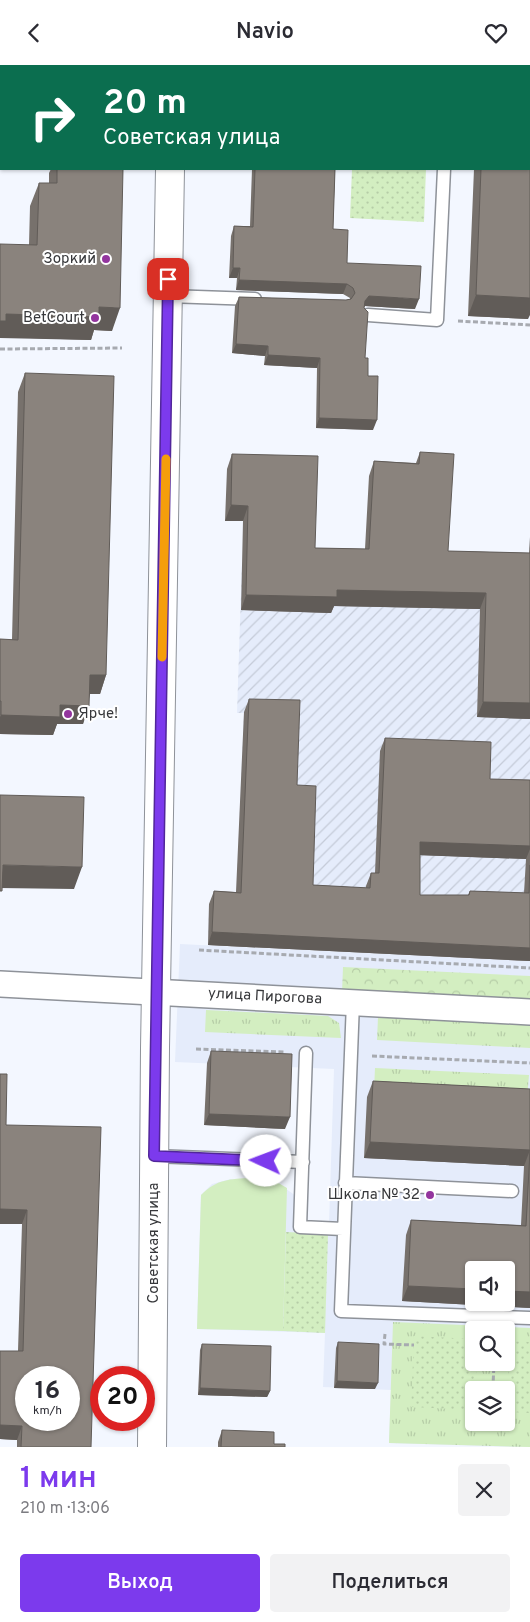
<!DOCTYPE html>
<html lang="ru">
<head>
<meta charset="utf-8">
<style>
	:root { --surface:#fff; --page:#f2f2f3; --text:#2b2b33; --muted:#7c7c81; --accent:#7c3aed }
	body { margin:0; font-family:Overpass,sans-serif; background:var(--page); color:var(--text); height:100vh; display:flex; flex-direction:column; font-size:19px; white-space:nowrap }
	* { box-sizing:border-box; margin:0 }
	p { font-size:16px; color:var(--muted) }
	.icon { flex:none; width:28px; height:28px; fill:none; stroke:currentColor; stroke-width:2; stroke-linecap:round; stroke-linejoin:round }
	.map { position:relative; height:1382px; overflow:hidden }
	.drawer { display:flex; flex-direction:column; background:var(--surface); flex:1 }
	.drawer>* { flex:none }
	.top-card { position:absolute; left:0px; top:0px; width:530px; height:105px; box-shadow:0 1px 4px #0004; background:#0b6e4f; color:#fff; overflow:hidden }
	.controls { position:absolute; left:465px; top:1196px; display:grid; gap:10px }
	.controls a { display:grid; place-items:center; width:50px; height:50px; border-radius:5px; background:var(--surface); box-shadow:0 1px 4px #0004; font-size:25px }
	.speed { position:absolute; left:15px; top:1301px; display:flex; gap:10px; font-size:25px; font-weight:700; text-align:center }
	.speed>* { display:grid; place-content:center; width:65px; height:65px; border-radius:50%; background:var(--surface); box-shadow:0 1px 4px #0004; line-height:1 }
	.speed small { font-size:12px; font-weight:400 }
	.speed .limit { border:8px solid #d22; background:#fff; color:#111 }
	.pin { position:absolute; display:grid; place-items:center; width:42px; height:42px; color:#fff; margin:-21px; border-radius:10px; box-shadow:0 2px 8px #0006 }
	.me { position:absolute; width:55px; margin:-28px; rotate:272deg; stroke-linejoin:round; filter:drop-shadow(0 0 4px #0008) }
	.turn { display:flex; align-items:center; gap:18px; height:105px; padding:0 20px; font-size:22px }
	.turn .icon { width:65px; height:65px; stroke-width:2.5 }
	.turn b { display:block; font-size:35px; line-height:42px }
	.round { display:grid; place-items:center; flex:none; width:52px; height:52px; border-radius:5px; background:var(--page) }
	.head { display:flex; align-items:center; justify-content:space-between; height:85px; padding:0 20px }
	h1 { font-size:30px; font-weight:600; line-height:38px; color:var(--accent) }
	.action { display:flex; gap:10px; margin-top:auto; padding:10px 20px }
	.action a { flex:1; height:58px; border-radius:5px; background:var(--accent); color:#fff; font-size:20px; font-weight:600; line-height:58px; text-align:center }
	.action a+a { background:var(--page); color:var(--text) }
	header { display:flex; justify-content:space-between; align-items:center; height:65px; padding:0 20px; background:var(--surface); font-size:22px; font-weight:600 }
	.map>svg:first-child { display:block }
	.built { fill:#e5ecfb; fill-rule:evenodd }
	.industrial { fill:url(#industrial-furrows) }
	.grass { fill:url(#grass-tufts); fill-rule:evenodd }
	.forest { fill:url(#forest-crowns) }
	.park { fill:url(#park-dots) }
	.garden { fill:#d3eec1 }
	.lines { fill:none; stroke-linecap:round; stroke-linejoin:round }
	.lane-casing { stroke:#8e9299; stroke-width:15 }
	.street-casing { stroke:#8e9299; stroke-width:28 }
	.secondary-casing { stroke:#8e9299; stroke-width:30 }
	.path { stroke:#a7aab0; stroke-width:3; stroke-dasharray:5 2.5; stroke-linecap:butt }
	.lane { stroke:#fff; stroke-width:12 }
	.street { stroke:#fff; stroke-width:25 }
	.secondary { stroke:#fff; stroke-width:28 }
	.wall { fill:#77716c; fill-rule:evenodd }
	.shaded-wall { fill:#615c58 }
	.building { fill:#8a837d; stroke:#615c58; fill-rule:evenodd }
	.route-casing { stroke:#51269a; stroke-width:12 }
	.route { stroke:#7c3aed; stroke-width:9 }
	.slow { stroke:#f59e0b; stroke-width:9 }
	.poi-dot { fill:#93359e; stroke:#fff; stroke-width:2 }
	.labels { text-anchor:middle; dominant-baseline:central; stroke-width:4; stroke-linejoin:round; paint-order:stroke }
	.poi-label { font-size:15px; fill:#37383b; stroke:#fff; text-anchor:end }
	.street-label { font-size:15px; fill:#37383b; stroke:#fff }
</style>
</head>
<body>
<header><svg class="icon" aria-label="back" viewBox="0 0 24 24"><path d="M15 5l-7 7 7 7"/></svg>Navio<svg class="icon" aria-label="heart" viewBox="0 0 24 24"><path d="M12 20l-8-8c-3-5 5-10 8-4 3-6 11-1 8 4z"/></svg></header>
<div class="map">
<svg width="530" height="1382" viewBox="0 0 530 1382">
	<defs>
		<pattern id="industrial-furrows" width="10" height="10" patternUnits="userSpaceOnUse" patternTransform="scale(1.25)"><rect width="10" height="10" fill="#e5ecfb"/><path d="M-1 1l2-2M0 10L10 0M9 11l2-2" fill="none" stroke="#c5cbd8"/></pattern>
		<pattern id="grass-tufts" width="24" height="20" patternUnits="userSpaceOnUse" patternTransform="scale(1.25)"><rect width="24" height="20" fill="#d3eec1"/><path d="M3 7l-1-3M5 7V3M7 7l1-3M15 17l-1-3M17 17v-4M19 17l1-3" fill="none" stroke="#b6cda7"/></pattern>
		<pattern id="forest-crowns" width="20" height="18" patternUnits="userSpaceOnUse" patternTransform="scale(1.25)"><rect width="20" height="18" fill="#d3eec1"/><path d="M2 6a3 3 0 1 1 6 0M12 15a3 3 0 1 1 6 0" fill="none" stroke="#b6cda7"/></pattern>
		<pattern id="park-dots" width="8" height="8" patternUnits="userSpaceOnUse" patternTransform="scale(1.25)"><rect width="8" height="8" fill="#d3eec1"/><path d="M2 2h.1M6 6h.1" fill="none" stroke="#b6cda7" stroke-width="1.8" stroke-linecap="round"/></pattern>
	</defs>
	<rect width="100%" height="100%" fill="#f3f7ff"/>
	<path class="built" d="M180,879L530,896V1382L389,1378L391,1325L323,1322L325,1268L197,1264L201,1130L212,1119L231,1114L275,1116L296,1131L298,1149L307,1157L329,1159L334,1004L175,997ZM474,1205H506V1238H474ZM474,1265H506V1298H474ZM474,1325H506V1358H474Z"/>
	<path class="industrial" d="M530,472V896L208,880L209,839L236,840L244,648H237L242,497L528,504Z"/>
	<path class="grass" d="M206,945L328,951L339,958L341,973L205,967Z
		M378,952L530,960V983L377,975Z
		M375,1003L529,1010L527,1033L374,1025Z
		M393,1257L530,1263V1382L389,1378ZM474,1265H506V1298H474ZM474,1325H506V1358H474Z"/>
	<path class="forest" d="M343,902L530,911V937L342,928Z"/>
	<path class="park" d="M352,104H426L424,157L350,153Z
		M286,1167L328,1169L325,1268L283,1266Z
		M414,1271L474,1274V1298H477L474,1345L411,1342Z
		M510,1276L530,1277V1348L506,1347Z"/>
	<path class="garden" d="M251,1113L275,1116L287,1123L283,1266L197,1264L201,1130C217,1114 230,1114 251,1113Z"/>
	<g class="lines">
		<g class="lane-casing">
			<path id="lane" d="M449,1V0
				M168,231L255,234
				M368,250L437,255L444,104
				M353,937L341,1246L530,1253
				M306,988L300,1162L343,1164
				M154,1091L303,1097
				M345,1118L512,1126"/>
		</g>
		<g class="street-casing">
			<path id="street" d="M0,919L530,947"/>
		</g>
		<g class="secondary-casing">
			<path id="secondary" d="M172,1V0
				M152,1382L155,983L170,104"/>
		</g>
		<path class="path" d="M458,256L530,260
			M0,284L122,283
			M199,885L530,903
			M196,984L285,987
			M372,991L530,998
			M385,1269L384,1279L414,1280
			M506,1294H509
			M476,1320L493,1321L494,1298"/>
		<use href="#lane" class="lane"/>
		<use href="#street" class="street"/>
		<use href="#secondary" class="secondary"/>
	</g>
	<path class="wall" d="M478,0H530L528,254L468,251L474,104H529V1H478Z
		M51,104H123L112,266L94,265L91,275L0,272L29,180L30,141L39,118H49V108Z
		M252,104H335L333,164L347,198L415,244L365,241L364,242L365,293L373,365L316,363L317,303L264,300L265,291L232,288L235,241L239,232L346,235L350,234V233L343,229L236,225L237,213H229L231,171L234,161H250Z
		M25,308L106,610L100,629H90L83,659H57L53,670L0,669V574L12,575L18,327Z
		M420,387L448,486L529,488L530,472V654L477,652L480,544L334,541L331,548L241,545L243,456H225L227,404L232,389L315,483L365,484L369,411L374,396L416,398Z
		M249,634L297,720L313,820L366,823V821L371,808H375L380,686L385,673L490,714L530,715V896L208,880L209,839L214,826L236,827L244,647ZM420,790L526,794L524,828L470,826L468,830H420Z
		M211,986L285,1064L204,1060L207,998Z
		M0,1009L6,1060L91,1382H17V1375L0,1374V1286H18L22,1159H0Z
		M373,1016L530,1024V1243L402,1236L406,1170L411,1155L521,1160L524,1101L364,1093L367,1032Z
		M338,1277L375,1324L334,1323L336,1283Z
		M202,1279L270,1326L267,1332L198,1330L200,1285Z
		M222,1365L274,1379L285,1382H218V1377Z"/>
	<path class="shaded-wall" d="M233,203H240L237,213H229Z
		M239,215L347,219L343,229L236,225Z
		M476,230L530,233V250L528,254L468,251Z
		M369,231L419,234L415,244L365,241L361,246L365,236Z
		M99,242L120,243L112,266L94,265L91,275L0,273V256L6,249Z
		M236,279L268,281L265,291L232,288Z
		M268,290L320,293L317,303L264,300Z
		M319,353L377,355L373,365L316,363Z
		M231,440L248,441L243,456H225Z
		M337,525L486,528L480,544L334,541L331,548L241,545L246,530Z
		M90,610H106L100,629H83Z
		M483,637L530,638V654L477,652Z
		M60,640L89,641L83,659H57L53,670L0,669V652L1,650Z
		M420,777L530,781V784L526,794L415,790Z
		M3,800L82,802L74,824L0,823Z
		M212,867L530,883V896L208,880Z
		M209,1049L290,1052L285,1064L204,1060Z
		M370,1077L530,1085L524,1101L364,1093Z
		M0,1144L27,1145L22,1159H0Z
		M408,1221L474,1224V1238H506V1226L530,1227V1243L402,1236Z
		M337,1316L378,1318L375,1324L334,1323Z
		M200,1323L270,1326L267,1332L198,1330Z
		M0,1360L22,1361L17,1375L0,1374Z"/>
	<path class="building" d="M0,0H72V1H1V54H0Z
		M252,0H412V1H252Z
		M485,0H530V233L476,230L481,104H529V1H485Z
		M57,104H123L120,243L99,242V252L6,249V256H0V179L37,180L39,118H57Z
		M255,104H335L333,164L348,165L347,198L421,201L419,234L369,231L365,236L364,243L368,247L365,293H368V311H378L377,355L319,353L320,293L268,290V281L236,279L239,232L346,235L351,234L355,228L353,223L347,219L239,215L240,203H233L234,161L253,162Z
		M25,308L114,311L106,610H90L89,641L60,640V652L1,650V636H0V574L18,575Z
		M420,387L454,389L448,486L530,488V638L483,637L486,528L337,525V532L246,530L248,441L231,440L232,389L318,391L315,483L369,484L374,396L419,399Z
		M249,634L300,635L297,720L316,721L313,820L370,823L371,808H379L385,673L491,677L490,714L530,715V781L420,777V830H469L470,826L529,828L530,800V883L212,867L214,826L241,828Z
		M0,730L84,732L82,802L3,800L2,826H0Z
		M211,986L292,989L290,1052L209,1049Z
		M0,1009H7L6,1060L101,1062L91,1382H21L22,1361L0,1360V1286H23L27,1145L0,1144ZM26,1312H69V1355H26Z
		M373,1016L530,1024V1227L506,1226V1205H474V1224L408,1221L411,1155L526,1161L530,1085L370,1077Z
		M338,1277L379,1279L378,1318L337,1316Z
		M202,1279L271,1281L270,1326L200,1323Z
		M222,1365L274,1367V1379H285V1382H221Z"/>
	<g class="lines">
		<g class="route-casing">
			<path id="route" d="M168,214L154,1091L266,1096"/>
		</g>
		<use href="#route" class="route"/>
		<path class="slow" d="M162,592L166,394"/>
	</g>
	<g class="poi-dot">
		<circle cx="106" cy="194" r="5"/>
		<circle cx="95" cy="253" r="5"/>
		<circle cx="68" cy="649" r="5"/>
		<circle cx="430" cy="1130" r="5"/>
	</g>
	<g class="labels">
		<g class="poi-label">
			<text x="96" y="194">Зоркий</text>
			<text x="85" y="253">BetCourt</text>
			<text x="78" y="649" text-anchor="start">Ярче!</text>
			<text x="420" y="1130">Школа № 32</text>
		</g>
		<g class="street-label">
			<text transform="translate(265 932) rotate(3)">улица Пирогова</text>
			<text transform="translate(154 1178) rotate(-90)">Советская улица</text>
		</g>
	</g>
</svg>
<div class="controls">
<a><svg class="icon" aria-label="sound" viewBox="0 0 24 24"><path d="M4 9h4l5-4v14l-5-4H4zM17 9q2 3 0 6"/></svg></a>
<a><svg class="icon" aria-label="search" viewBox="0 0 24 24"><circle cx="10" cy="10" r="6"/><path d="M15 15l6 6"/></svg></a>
<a><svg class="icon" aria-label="layers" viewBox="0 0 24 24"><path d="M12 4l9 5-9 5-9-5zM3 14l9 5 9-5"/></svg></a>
</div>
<div class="speed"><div>16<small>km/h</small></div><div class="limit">20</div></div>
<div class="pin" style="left:168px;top:214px;background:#d93025"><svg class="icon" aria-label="arrive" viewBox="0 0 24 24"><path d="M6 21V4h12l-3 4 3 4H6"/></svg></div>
<svg class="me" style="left:266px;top:1096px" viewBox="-20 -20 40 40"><circle r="19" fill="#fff"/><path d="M0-13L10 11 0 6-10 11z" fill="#7c3aed"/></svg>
<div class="top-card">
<div class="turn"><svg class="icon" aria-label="right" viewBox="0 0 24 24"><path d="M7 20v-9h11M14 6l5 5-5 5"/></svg><div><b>20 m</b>Советская улица</div></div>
</div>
</div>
<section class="drawer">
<div class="head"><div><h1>1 мин</h1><p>210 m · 13:06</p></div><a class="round"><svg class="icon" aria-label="close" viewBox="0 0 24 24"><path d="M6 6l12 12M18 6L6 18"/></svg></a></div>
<div class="action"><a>Выход</a><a>Поделиться</a></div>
</section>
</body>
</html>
